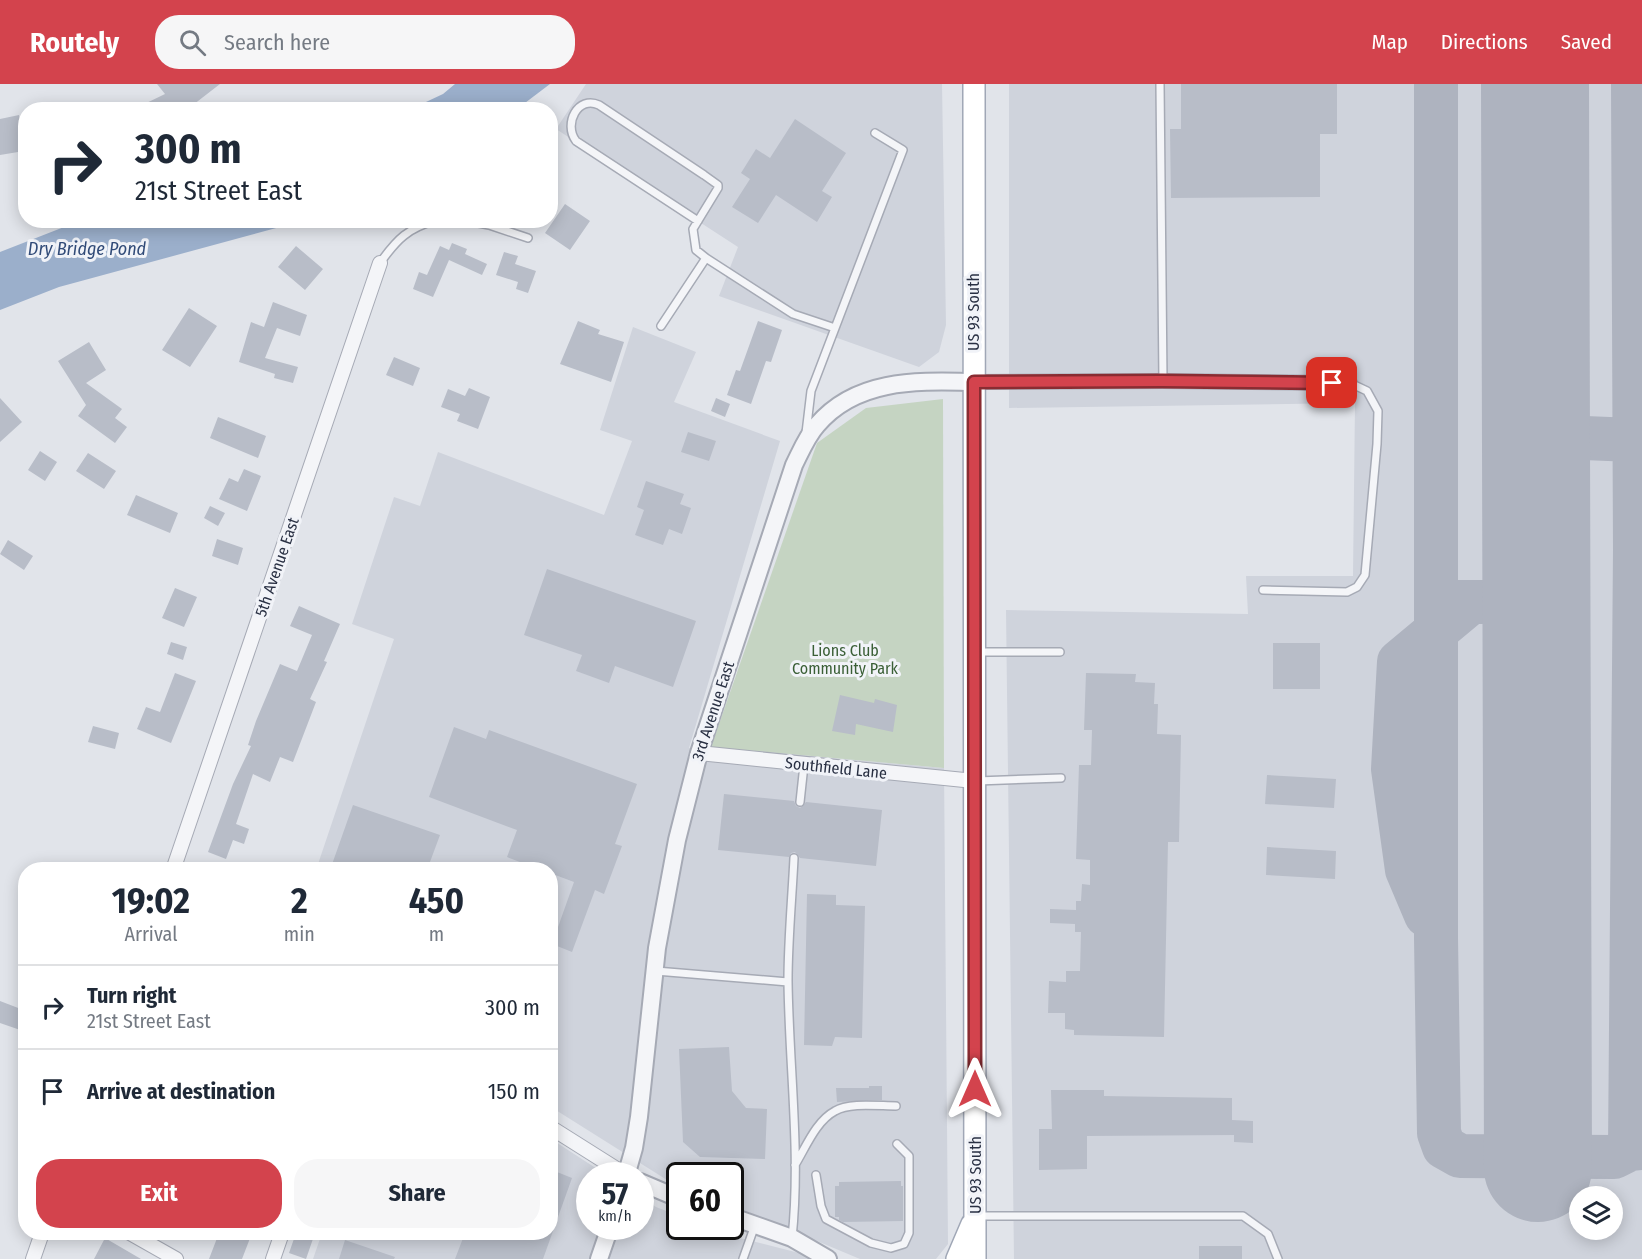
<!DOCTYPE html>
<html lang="en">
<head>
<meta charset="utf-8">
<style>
	:root { --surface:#fff; --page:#f6f6f7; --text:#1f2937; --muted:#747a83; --line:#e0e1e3; --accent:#d3434d }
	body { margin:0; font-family:"Fira Sans Condensed",sans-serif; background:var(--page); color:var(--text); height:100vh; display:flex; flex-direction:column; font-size:22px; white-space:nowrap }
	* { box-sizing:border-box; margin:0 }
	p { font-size:20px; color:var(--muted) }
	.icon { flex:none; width:33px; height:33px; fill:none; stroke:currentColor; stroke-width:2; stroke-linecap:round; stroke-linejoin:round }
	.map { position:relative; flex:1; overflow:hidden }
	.side { position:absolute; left:18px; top:778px; width:540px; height:378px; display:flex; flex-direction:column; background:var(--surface); border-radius:24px; box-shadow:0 3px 15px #0003 }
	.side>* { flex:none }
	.top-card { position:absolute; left:18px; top:18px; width:540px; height:126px; border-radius:24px; box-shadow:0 3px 15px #0003; background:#fff; color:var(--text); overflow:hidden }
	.fabs { position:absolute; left:1569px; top:1102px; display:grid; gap:12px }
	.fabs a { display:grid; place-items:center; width:54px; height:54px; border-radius:50%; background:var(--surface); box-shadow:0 3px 15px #0003; font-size:30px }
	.speed { position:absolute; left:576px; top:1078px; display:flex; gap:12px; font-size:30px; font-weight:700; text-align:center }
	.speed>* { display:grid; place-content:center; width:78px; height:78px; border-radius:50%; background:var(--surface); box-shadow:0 3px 15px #0003; line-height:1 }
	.speed small { font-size:15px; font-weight:400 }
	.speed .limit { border:3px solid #111; border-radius:9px; background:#fff; color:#111 }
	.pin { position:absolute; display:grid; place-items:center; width:51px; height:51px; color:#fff; margin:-26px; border-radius:12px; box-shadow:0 3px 9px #0006 }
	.me { position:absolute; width:66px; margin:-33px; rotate:0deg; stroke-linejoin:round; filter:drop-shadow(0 0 4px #0008) }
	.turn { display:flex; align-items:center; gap:21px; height:126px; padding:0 18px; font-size:27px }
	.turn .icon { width:78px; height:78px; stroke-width:2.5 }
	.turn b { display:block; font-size:42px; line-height:51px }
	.eta { display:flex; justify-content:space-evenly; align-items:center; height:102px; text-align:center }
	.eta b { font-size:36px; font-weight:700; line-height:42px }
	.button { display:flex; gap:12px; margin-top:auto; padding:12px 18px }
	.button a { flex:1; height:69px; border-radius:24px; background:var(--accent); color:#fff; font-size:24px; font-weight:700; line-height:69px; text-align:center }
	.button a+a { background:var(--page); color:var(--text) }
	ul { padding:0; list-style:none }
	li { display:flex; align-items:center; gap:18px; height:84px; padding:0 18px; border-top:2px solid var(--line) }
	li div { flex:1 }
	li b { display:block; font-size:22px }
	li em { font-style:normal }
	header { display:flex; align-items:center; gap:36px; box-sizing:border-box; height:84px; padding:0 30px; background:var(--accent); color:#fff }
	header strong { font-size:28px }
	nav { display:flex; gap:33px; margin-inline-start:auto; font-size:21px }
	.search { width:420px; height:54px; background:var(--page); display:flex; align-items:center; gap:15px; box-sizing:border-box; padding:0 21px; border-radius:24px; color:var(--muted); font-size:22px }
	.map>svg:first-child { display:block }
	.built { fill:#cfd3dc; fill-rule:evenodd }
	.green { fill:#c5d4c2 }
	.water { fill:#9bafcb }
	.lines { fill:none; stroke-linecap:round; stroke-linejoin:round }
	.taxiway { stroke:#aeb3bf; stroke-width:44 }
	.runway { stroke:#aeb3bf; stroke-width:108 }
	.building { fill:#b8bdc8 }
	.service-casing { stroke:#a6aab5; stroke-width:10 }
	.minor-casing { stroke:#a6aab5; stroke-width:16 }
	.tertiary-casing { stroke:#a6aab5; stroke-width:20 }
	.primary-casing { stroke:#a0a7b6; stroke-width:24 }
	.service { stroke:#f4f5f8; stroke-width:7 }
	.minor { stroke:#f4f5f8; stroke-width:14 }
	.tertiary { stroke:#f4f5f8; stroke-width:16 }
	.primary { stroke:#fff; stroke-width:21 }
	.route-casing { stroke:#892c32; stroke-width:15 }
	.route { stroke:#d3434d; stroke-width:10 }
	.labels { text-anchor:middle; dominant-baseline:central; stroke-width:6; stroke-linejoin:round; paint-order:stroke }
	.street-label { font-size:16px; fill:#293043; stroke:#f1f3f8 }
	.park-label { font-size:16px; fill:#3a5f36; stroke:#f1f3f8 }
	.water-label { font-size:18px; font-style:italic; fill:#314b78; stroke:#f1f3f8 }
</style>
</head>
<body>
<header>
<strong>Routely</strong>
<div class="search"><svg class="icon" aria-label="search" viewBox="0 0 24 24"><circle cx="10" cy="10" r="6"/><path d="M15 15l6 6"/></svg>Search here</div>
<nav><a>Map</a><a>Directions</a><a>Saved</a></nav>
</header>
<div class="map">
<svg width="1642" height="1175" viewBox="0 0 1642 1175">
	<rect width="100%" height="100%" fill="#e1e4ea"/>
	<path class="built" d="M586,0H942L946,241L939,268L919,283L719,212L738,163L556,45Z
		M1009,0H1642V1175H1014L1006,526L1248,530L1246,492H1353L1355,319L1009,324ZM1580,1113H1612V1146H1580Z
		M633,243L696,268L674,318L780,357L689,664L711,663L944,684L948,1160L936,1175H860L731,1121L730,1092H680L679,1101L667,1096L551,1023L550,786H316L394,555L352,540L394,413L420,422L438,368L604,431L632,357L600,346Z
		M551,1055L608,1092H590V1143H640L641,1113L656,1123L679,1132L680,1143H709L736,1153L803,1170L811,1175H313L322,1149H550Z"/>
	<path class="green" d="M943,315L944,684L711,663L817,359L866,324Z"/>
	<path class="water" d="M455,0H550L517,25H411L443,10Z
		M82,136H302V137L59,203L0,226V168Z"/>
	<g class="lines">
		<path class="taxiway" d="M1436,0V854L1439,1049L1444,1063L1460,1072L1614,1073L1630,1065L1642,1064
			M1536,352L1633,356
			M1444,518H1537
			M1426,831L1407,786L1393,685L1399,578L1471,518
			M1630,1065L1635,466L1633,0"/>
		<path class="runway" d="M1535,0L1538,1084"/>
	</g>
	<path class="building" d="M157,0H220L189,24L184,18L175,26H132L165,10Z
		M1181,0H1337V50H1320V113L1171,114L1170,45H1181Z
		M19,31L24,67L0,71V35Z
		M795,35L846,69L822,107L832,113L817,138L776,111L758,139L732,123L750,95L741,89L756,65L770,74Z
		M565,120L590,137L570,166L545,149Z
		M452,159L467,165L465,170L487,180L482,191L449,176L433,213L413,205L419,188L427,191L440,162L449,166Z
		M296,162L323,185L305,206L278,183Z
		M504,168L518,172L515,180L536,187L528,209L516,205L518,198L496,191Z
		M273,218L307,231L300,252L277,244L265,274L298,283L293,299L274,294L275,290L239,278L251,238L264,243Z
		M189,224L217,242L190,283L162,266Z
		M578,237L600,246L598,250L624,258L611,298L560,280Z
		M758,237L782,246L771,278L766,277L751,320L727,311L736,286L740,287Z
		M89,258L106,286L86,299L122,325L115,334L127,343L115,359L78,332L86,321L58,277Z
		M394,273L420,284L413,302L386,291Z
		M469,304L490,313L478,345L457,337L460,330L441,323L448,305L465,312Z
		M0,314L22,338L0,358Z
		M716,314L730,320L725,333L711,327Z
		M218,333L266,352L258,374L210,354Z
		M688,348L716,357L709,377L681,368Z
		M40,367L57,378L45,397L28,386Z
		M88,369L116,387L104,405L76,387Z
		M244,385L261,392L247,427L219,415L229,394L238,398Z
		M646,397L684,410L680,420L691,424L682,450L669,445L663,461L635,451L644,426L637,423Z
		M136,411L178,429L170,449L127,431Z
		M210,422L225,429L218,442L204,434Z
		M217,455L243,464L238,481L212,472Z
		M8,456L33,472L24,486L0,470Z
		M547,485L696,537L673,603L615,582L609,599L576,587L582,571L524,551Z
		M175,504L197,513L184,543L162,534Z
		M299,522L340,540L324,577L327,578L310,615L316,618L293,678L280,673L270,698L253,690L236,740L249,745L244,760L233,756L226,775L208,768L233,700L251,662L248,661L256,637L280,580L297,587L312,551L290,542Z
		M171,558L187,563L183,576L167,570Z
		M1273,559H1320V605H1273Z
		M175,589L196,597L171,659L137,645L146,623L160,628Z
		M1086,589L1136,590L1135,598L1155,599L1154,620H1158L1157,650L1181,651L1179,758H1168L1164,953L1074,951V946L1065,945V929H1048L1049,897L1066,898V887H1080L1081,848H1075V840L1050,839V825L1076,826V817H1081L1082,800L1090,801V776L1076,775L1079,681H1091L1092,646H1084Z
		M840,611L874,619L875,615L897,621L893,648L856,640L855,651L832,647Z
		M93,642L119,649L115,665L88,658Z
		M454,643L486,655L489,646L637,700L615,760L622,762L604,810L595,806L572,868L552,860L574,798L550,789V786H541L507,773L517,746L429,713Z
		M1267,691L1336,695L1334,724L1265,720Z
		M724,710L794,717L796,722L800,724L806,718L882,726L876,782L800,774L795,768L791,769L789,773L718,766Z
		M353,721L440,751L427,786H330Z
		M1267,763L1336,767L1335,795L1266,791Z
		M807,810L836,811V821L865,822L862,954L835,953L832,962L804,961Z
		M0,917L26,927V948L0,939Z
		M729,963L732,1007L746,1024L767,1025L765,1075L700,1073L683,1058L679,965Z
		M869,1002H882V1016L837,1018L836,1004H869Z
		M1051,1006H1104V1012L1232,1014V1036L1253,1037V1059L1234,1058V1051L1087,1052V1085L1039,1086V1045H1052Z
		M557,1088L572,1094L543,1175H455L465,1149H550V1091L555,1093Z
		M901,1097V1102H903V1137L843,1138L839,1136V1133H835V1102H839V1098Z
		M219,1149H252L242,1175H209Z
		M296,1149H315L306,1175L289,1169Z
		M105,1154L141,1175H94Z
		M345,1156L395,1173L394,1175H339Z
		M1199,1162H1242V1175H1199Z"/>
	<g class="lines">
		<g class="service-casing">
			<path id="service" d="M1160,0L1163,297
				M463,136L489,141L528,154
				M698,137L576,57C563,40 578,11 599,21L704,91L718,101V104L693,145L696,166L706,174
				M380,179C397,155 408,144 437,136
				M661,242L706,174L793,230L835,244
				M806,349L811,307L903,66L875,49
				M1263,506L1347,508L1357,503L1365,491L1377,360L1378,327L1367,307L1350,299
				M976,568H1060
				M977,697L1061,694
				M800,718L804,681
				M656,887L788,898
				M795,1081C806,1063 816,1037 835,1027C849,1018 879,1022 896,1022
				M816,1091L821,1122L826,1135L871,1159L891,1164L904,1160L909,1149V1072L897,1060
				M976,1132H1243L1268,1150L1278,1175
				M792,1154C801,1069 789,983 788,897C788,856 792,815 794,774
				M743,1175L755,1141"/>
		</g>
		<g class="minor-casing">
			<path id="minor" d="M973,298L1163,297L1350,299
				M699,669L974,697
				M173,786L380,179
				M550,1043L626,1091
				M130,1149L176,1175
				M33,1175L42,1149
				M273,1175L282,1149"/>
		</g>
		<g class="tertiary-casing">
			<path id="tertiary" d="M626,1092L634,1064L639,1033L657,864L677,756L699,669L794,381C801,367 807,352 817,341C857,294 918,297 973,298
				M640,1098L680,1115
				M730,1132L792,1154L828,1175
				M599,1175L610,1143"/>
		</g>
		<g class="primary-casing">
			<path id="primary" d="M974,0L975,1175
				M957,1175L972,1140"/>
		</g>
		<use href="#service" class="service"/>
		<use href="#minor" class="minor"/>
		<use href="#tertiary" class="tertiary"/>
		<use href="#primary" class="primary"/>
	</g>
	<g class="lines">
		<g class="route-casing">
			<path id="route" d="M975,1005L974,298L1162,297L1332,299"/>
		</g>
		<use href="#route" class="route"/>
	</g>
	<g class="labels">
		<g class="street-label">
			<text transform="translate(973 228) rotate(-90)">US 93 South</text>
			<text transform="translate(277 483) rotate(-71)">5th Avenue East</text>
			<text transform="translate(713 627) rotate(-72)">3rd Avenue East</text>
			<text transform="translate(836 684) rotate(6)">Southfield Lane</text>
			<text transform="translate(975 1091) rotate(-90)">US 93 South</text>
		</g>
		<g class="park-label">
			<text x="845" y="566">Lions Club<tspan x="845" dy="18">Community Park</tspan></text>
		</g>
		<g class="water-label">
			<text x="87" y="165">Dry Bridge Pond</text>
		</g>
	</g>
</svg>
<div class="fabs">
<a><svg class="icon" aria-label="layers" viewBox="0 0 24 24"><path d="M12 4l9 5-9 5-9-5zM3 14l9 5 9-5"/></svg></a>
</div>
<div class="speed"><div>57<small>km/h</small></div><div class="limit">60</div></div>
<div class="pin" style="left:1332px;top:299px;background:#d93025"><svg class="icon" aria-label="arrive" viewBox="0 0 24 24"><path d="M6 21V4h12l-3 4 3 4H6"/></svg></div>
<svg class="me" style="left:975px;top:1005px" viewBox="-20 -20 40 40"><path d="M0-17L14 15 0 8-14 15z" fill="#d3434d" stroke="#fff" stroke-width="4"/></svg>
<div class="top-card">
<div class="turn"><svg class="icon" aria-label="right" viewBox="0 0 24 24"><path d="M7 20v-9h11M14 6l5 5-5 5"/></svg><div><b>300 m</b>21st Street East</div></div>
</div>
<section class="side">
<div class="eta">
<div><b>19:02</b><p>Arrival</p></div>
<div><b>2</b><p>min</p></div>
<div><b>450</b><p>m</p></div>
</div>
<ul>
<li><svg class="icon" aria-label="right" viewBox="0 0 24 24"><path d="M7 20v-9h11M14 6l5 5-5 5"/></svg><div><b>Turn right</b><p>21st Street East</p></div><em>300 m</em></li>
<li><svg class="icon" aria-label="arrive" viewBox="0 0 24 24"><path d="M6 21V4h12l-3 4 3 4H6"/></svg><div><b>Arrive at destination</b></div><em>150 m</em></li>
</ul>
<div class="button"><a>Exit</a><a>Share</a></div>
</section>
</div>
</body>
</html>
